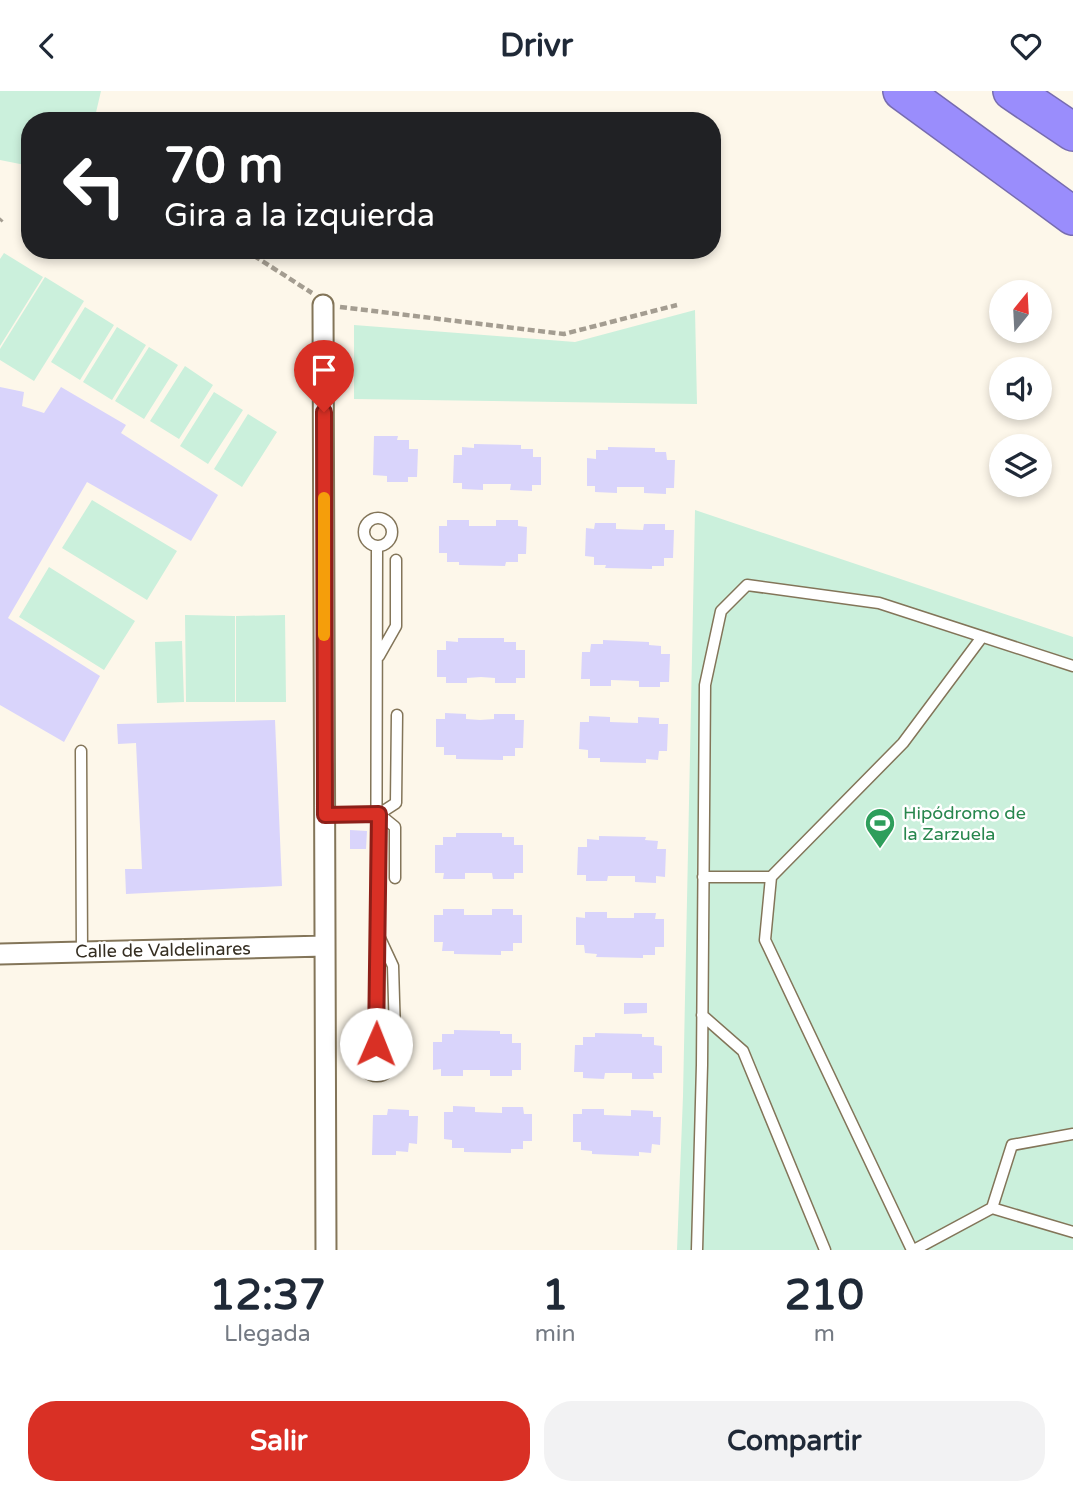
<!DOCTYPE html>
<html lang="es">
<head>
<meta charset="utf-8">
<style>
	:root { --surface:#fff; --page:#f2f2f3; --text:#1f2937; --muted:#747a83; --accent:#d93025 }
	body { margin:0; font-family:"Varela Round",sans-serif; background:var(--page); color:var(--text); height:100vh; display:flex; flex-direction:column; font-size:26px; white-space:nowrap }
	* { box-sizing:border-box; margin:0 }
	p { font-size:23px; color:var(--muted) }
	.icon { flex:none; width:38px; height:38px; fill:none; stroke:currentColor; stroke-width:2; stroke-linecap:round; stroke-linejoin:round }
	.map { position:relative; height:1159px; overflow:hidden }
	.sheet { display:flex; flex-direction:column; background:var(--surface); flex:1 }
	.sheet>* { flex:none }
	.banner { position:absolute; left:21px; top:21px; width:700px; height:147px; border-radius:28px; box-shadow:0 4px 10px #0003; background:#202124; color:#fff; overflow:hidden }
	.needle { width:46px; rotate:18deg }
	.buttons { position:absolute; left:989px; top:189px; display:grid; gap:14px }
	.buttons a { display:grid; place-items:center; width:63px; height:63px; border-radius:50%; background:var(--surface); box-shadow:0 4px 10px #0003; font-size:35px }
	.pin { position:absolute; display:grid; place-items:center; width:60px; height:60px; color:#fff; margin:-72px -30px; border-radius:50% 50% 50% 0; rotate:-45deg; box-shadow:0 0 7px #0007 }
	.pin .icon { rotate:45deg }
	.me { position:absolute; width:77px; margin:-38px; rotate:1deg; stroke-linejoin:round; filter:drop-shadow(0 0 5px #0008) }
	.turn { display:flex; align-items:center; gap:24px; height:147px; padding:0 28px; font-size:32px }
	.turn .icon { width:91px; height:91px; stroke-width:2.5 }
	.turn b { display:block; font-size:49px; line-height:60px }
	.eta { display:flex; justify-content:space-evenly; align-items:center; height:119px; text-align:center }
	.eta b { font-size:42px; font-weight:800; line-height:49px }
	.button { display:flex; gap:14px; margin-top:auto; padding:14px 28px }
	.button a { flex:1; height:80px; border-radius:28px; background:var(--accent); color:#fff; font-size:28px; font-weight:800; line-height:80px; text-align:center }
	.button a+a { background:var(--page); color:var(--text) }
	header { display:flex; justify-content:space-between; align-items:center; height:91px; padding:0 28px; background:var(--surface); font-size:32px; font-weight:800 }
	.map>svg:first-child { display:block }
	.green { fill:#cbf0dc }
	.building { fill:#d9d4fb }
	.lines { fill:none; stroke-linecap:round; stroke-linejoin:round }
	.lane-casing { stroke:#837559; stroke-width:13 }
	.street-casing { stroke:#837559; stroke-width:23 }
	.highway-casing { stroke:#776cb0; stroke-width:40 }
	.path { stroke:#a49d91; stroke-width:4.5; stroke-dasharray:7 3.5; stroke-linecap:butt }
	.lane { stroke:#fff; stroke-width:10 }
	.street { stroke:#fff; stroke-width:19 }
	.highway { stroke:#9a8dfc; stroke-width:37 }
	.route-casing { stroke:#8d1f18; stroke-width:18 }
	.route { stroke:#d93025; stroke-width:12 }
	.slow { stroke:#f59e0b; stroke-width:12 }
	.labels { text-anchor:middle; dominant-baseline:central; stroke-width:5; stroke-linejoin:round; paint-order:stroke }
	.leisure-label { font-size:18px; fill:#27864d; stroke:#fff; text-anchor:start }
	.street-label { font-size:18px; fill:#352e22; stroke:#fff }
</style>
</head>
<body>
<header><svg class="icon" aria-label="back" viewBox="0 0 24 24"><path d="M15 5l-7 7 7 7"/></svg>Drivr<svg class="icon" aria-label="heart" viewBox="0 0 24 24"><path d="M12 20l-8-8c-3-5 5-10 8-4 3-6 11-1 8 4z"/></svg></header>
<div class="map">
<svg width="1073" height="1159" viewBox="0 0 1073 1159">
	<rect width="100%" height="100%" fill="#fdf7ea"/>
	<path class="green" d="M0,0H101L94,30H30V75L0,69Z
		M4,162L43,186L0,255V168Z
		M45,186L84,210L34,290L0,269V258Z
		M85,216L114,234L80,289L51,271Z
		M695,219L697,313L354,308V234L575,251Z
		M117,236L146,254L112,309L83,291Z
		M149,256L178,274L144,328L115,310Z
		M185,275L213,294L179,348L150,330Z
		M214,301L243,319L208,373L180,355Z
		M248,323L277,341L242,396L214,378Z
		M92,409L177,460L147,509L62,457Z
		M695,419L1073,546V1159H677L683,1005Z
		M49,476L135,530L104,579L19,526Z
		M185,524L235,525V611H186Z
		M285,524L286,611H236V525Z
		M182,550L184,611L157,612L155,551Z"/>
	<path class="building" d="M0,296L24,301L22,315L44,322L61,296L126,334L121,342L218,404L191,450L87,391L8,527L100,585L64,651L0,614Z
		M374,345H398L397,349H409V358H418L417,386H408V391H387V385L373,384Z
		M474,353L521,354V358H533V366H541V394H532V400L510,399L511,393H483V399L462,398V392H453L454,364H462V356L474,357Z
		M608,356L655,357V361H666L667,369H675L674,397H666V403L644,402V396H617V402L595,401V395H587V367L596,368V359H608Z
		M447,429H469V435H496V429H518V435L527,436L526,463H518V471H506L505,475L459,474V471H447V462H439V435H447Z
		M595,432H616V438L643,439L644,433H665V439H674L673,467H664V475H652V478L605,477L606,474H594V466L585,465L586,437L594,438Z
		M458,547H504V551H516V559H525V587H516V592H495V587L481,586L467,587V592H446V586H437V559H446V550L458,551Z
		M603,549L649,551V554L661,555V563H670L669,591H660V596H639V590L611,589V595H590V588H581L582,561H590L591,553H603Z
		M445,622L466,623V628L480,629L494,628V623H515V629H524L523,657H515V665H503V669L456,668V664H444V656H436V628H445Z
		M589,625L610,626V631L638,632V626L659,627V633H668L667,660H659L658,669L646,668V672L600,671V667H588V659L579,658L580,631H589Z
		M275,629L282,795L126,803L125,778H142L136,652L118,653L117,633Z
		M350,739L367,740L366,758H350Z
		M456,742H502V746H514V754H523V782H514V788H493L492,782H465V788H443L444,782H435V754H443V746H456Z
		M599,745L646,746L645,749L658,750L657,758H666L665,786L656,785V792L635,791V785H608L607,790H586V784H577L578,756H587V748L599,749Z
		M443,818H464V824H492V818H513V824H522V852H513V860H501V864L454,863V860H442L443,851H434V824H443Z
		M585,821H607V827H634V822H656L655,828H664V856H655V864H643V867L596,866L597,863L585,862L584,854H576V826L585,827Z
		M624,912H647V922L624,923Z
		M454,939L500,940V943H512V952H521V979H512V985H490V979H463V985H441V978L433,979V951H442V943H454Z
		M595,942L642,943V946H654V954L662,955V982H653L654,988H632V982H605L604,988L583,987V981H574L575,954H583V946H595Z
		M453,1015L475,1016V1021L502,1022V1016H523L524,1023H532V1050H523V1058H511V1062L464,1061V1057H452V1049L444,1048V1021H453Z
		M388,1018L409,1019V1025H418L417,1053L409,1052L408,1061L396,1060V1064H372L373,1024H387Z
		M582,1018H604V1024L631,1025V1019L653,1020V1026H661L660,1054L652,1053L651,1062L639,1061V1065L592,1063V1060L581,1059V1051H573V1023H582Z"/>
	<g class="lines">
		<g class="lane-casing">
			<path id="lane" d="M364 441a14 14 0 1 1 28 0a14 14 0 1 1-28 0Z
				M379,565L396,535V469
				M81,660L82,861
				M379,723L395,736V787
				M325,724L379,723L396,712L397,624
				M703,786H771L765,849L912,1159
				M771,786L903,652L982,546
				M379,845L393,875L395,943
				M702,924L743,960L825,1159
				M361 969a16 16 0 1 1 32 0a16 16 0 1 1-32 0Z
				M376,953L377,455
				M992,1117L1012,1054L1073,1043
				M697,1159L702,974L705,594L721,520L747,494L879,512L1073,575
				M914,1159L992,1117L1073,1141"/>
		</g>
		<g class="street-casing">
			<path id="street" d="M323,214L326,1159
				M0,863L325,855"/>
		</g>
		<g class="highway-casing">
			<path id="highway" d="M902,0L1073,125
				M1012,0L1073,41"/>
		</g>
		<path class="path" d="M0,130L2,128
			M245,159L312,202
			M340,216L564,243L677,214"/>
		<use href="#lane" class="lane"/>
		<use href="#street" class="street"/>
		<use href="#highway" class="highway"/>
	</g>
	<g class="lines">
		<g class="route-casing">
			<path id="route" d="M324,321L325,724L379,723L376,953"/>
		</g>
		<use href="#route" class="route"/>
		<path class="slow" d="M324,407V544"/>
	</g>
	<defs>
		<g id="stadium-pin" transform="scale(1.575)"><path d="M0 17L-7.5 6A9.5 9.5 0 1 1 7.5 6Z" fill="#2e9e5b" stroke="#fff"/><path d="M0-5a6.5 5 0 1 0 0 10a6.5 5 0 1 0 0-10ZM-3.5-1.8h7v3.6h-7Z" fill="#fff"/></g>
	</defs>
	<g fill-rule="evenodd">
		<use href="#stadium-pin" x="880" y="732"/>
	</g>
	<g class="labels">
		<g class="leisure-label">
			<text x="903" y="722">Hipódromo de<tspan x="903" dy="21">la Zarzuela</tspan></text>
		</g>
		<g class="street-label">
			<text transform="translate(163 859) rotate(-1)">Calle de Valdelinares</text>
		</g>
	</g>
</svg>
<div class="buttons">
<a><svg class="needle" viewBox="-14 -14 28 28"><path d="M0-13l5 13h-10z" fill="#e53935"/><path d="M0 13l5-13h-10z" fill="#747a83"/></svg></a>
<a><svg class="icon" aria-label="sound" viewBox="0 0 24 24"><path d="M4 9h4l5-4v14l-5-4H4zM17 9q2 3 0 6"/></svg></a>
<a><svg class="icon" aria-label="layers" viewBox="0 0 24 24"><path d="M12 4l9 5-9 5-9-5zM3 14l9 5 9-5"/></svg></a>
</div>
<div class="pin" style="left:324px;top:321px;background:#d93025"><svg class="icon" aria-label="arrive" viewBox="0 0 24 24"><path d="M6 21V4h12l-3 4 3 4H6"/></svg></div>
<svg class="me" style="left:376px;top:953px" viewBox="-20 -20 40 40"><circle r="19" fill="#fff"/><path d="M0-13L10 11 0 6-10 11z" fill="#d93025"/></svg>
<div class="banner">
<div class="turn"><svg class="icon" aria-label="left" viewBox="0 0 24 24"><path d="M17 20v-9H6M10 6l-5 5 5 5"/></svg><div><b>70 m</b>Gira a la izquierda</div></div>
</div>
</div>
<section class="sheet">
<div class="eta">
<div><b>12:37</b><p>Llegada</p></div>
<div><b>1</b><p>min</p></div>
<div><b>210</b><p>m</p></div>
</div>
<div class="button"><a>Salir</a><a>Compartir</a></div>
</section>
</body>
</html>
